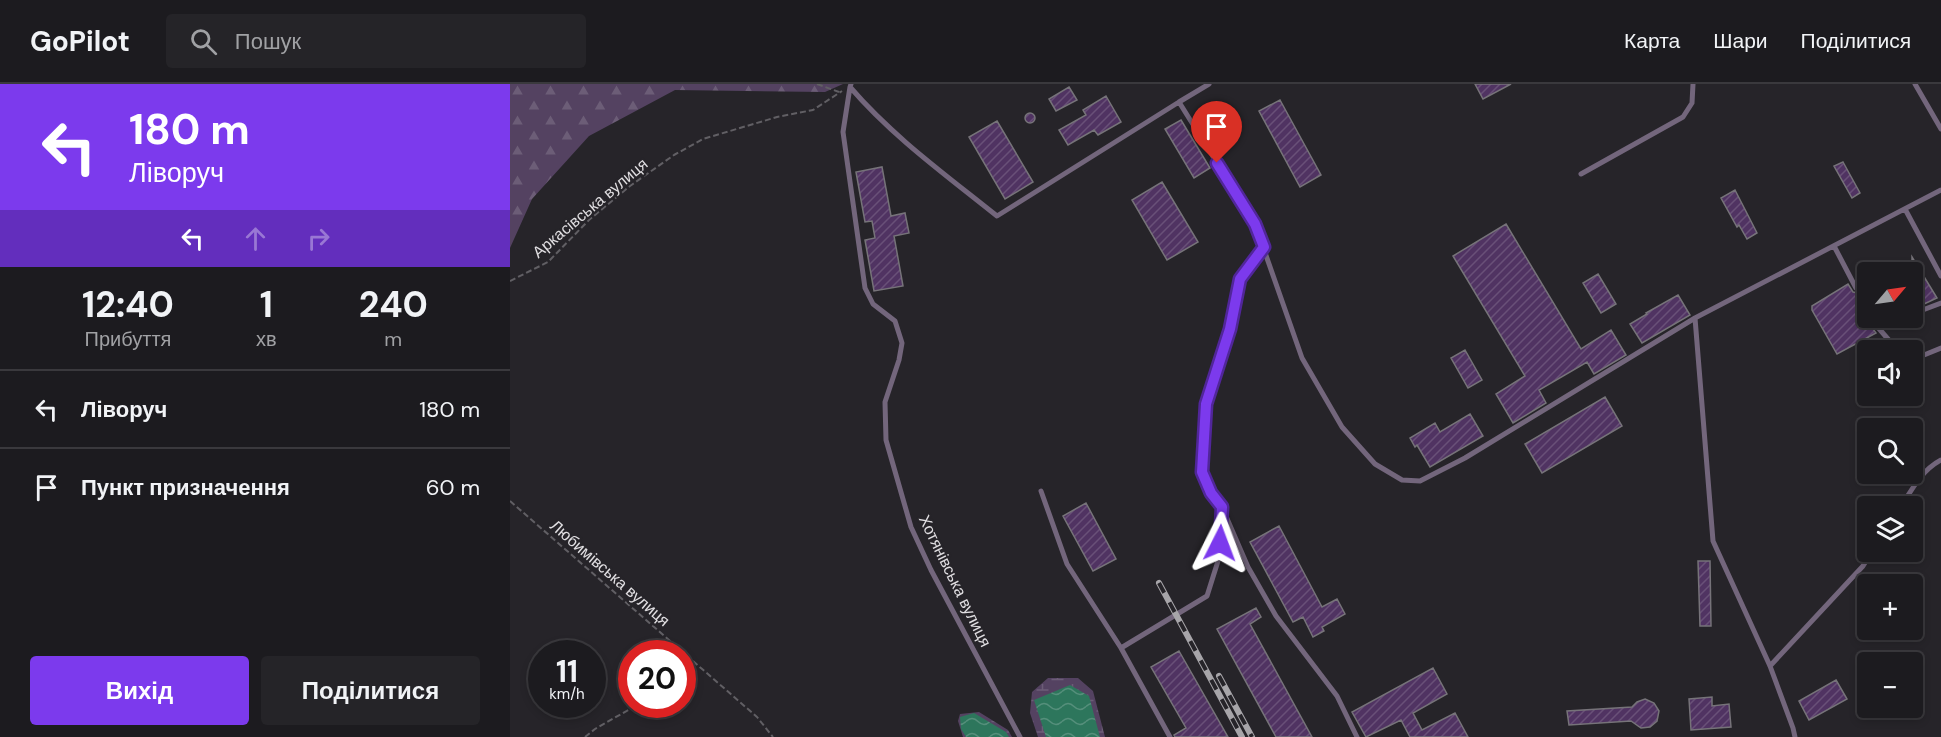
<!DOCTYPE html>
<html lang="uk">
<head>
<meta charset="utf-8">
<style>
	:root { --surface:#1c1b1f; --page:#252428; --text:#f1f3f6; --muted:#a0a1a4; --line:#3a393d; --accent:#7c3aed }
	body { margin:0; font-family:"DM Sans",sans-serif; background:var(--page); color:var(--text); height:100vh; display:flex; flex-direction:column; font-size:22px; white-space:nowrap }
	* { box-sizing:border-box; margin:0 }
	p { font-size:20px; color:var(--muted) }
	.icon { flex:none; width:33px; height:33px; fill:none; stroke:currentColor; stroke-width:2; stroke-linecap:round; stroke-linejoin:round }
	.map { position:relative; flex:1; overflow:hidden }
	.drawer { display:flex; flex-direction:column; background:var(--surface); width:510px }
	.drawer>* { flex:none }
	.hud { background:#7c3aed; color:#fff; overflow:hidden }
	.needle { width:39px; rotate:61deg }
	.buttons { position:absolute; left:1347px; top:178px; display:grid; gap:12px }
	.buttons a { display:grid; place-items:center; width:66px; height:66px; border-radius:6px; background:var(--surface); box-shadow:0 3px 9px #0003,0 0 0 2px var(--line); font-size:30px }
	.speed { position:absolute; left:18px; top:556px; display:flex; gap:12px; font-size:30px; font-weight:700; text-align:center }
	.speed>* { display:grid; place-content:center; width:78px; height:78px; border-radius:50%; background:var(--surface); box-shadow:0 3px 9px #0003,0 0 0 2px var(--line); line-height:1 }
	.speed small { font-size:15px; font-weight:400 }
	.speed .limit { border:9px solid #d22; background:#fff; color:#111 }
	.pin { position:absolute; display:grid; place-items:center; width:51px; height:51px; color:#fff; margin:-62px -26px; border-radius:50% 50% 50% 0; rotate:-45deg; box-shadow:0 0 6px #0007 }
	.pin .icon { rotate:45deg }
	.me { position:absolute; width:66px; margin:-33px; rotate:3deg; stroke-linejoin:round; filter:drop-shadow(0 0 4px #0008) }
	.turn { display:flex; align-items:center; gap:21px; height:126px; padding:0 30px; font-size:27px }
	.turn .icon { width:78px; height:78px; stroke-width:2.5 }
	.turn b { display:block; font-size:42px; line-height:51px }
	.lanes { display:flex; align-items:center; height:57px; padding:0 30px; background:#0003; justify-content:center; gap:30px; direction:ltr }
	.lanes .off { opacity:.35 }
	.eta { display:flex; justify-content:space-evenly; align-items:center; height:102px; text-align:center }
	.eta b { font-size:36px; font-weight:700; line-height:42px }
	.primary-button { display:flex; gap:12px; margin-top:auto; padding:12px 30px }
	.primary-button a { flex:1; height:69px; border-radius:6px; background:var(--accent); color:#fff; font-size:24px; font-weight:700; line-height:69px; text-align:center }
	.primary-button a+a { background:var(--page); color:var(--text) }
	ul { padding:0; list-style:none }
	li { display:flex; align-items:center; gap:18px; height:78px; padding:0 30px; border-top:2px solid var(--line) }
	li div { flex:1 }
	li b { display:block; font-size:22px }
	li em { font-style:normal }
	header { display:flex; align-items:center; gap:36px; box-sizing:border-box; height:84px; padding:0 30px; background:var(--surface); border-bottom:2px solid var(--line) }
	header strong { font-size:28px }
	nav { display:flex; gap:33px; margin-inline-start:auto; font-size:21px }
	.search { width:420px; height:54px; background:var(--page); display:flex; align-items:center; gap:15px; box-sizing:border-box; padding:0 21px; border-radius:6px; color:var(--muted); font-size:22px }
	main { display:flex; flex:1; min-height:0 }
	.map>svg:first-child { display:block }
	.forest { fill:url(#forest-firs) }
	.wetland { fill:url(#wetland-marsh) }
	.water { fill:url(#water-waves) }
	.building { fill:url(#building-hatch); stroke:#767379; stroke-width:1.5 }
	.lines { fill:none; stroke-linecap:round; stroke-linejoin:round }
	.path { stroke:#615f64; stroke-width:2; stroke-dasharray:6 3; stroke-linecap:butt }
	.lane { stroke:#73667c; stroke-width:5 }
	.rail-casing { stroke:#a7a5a9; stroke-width:6 }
	.rail { stroke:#262429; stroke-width:4; stroke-dasharray:11; stroke-linecap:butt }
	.route-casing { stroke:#51269a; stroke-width:15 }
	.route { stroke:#7c3aed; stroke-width:10 }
	.labels { text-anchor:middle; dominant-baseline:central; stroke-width:4.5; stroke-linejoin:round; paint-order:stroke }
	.street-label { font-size:16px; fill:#e1dfe2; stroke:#262429 }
</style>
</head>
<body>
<header>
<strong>GoPilot</strong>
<div class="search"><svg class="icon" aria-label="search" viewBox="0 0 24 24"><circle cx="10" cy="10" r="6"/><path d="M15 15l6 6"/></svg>Пошук</div>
<nav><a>Карта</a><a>Шари</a><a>Поділитися</a></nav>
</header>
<main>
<section class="drawer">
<div class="hud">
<div class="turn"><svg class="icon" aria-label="left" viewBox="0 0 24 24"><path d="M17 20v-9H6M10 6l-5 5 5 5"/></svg><div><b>180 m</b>Ліворуч</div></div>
<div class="lanes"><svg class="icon" aria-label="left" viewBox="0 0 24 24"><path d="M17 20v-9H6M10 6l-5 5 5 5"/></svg><svg class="icon off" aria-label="ahead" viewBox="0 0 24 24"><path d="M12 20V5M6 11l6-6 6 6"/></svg><svg class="icon off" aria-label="right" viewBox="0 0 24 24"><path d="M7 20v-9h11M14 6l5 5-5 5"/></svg></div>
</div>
<div class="eta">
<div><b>12:40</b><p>Прибуття</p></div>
<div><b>1</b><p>хв</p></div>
<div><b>240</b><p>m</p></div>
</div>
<ul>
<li><svg class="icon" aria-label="left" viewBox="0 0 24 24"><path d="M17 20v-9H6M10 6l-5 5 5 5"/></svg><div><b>Ліворуч</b></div><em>180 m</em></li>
<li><svg class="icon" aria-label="arrive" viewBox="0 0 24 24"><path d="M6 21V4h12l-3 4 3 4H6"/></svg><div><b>Пункт призначення</b></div><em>60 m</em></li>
</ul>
<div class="primary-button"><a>Вихід</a><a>Поділитися</a></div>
</section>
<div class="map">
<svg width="1431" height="653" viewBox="0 0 1431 653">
	<defs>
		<pattern id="forest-firs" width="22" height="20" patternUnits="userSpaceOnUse" patternTransform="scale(1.5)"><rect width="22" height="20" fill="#544261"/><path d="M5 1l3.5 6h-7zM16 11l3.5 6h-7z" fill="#6c5d77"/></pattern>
		<pattern id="wetland-marsh" width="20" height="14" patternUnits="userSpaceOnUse" patternTransform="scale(1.5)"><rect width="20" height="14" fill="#544261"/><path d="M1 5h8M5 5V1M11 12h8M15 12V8" fill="none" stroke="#6c5d77"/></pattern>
		<pattern id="water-waves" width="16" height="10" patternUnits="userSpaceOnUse" patternTransform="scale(1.5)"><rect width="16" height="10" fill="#2d765c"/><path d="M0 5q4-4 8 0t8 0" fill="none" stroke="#558f7b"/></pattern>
		<pattern id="building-hatch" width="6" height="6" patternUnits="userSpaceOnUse" patternTransform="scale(1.5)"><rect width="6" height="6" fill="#503362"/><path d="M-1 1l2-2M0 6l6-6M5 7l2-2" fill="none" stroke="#695078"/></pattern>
	</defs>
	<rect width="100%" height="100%" fill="#262429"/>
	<path class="forest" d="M0,0H333L315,8L165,6L79,52L22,115L0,164Z"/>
	<path class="wetland" d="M538,594H568L583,607L595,653H528L520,629L522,608Z
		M469,628L498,646L502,653H453L448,637L450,630Z"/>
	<path class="water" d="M560,601L579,612L590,653H536L524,616Z
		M464,629L496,648L499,653H456L451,645L450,633Z"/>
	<path class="building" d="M965,0H1001L973,15Z
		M559,3L567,16L546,27L539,15Z
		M596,12L611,38L588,51L584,46L558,61L549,46L576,31L573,26Z
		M770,16L811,91L790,103L749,27Z
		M515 34a5 5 0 1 1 10 0a5 5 0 1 1-10 0Z
		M671,36L700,84L684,94L655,45Z
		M487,37L523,98L495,115L459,53Z
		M1333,78L1350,109L1342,114L1324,82Z
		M372,83L381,132L395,129L399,149L384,152L393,202L364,207L355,156L365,154L362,137L355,138L346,88Z
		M652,98L688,158L657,176L622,116Z
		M1225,106L1247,149L1237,155L1229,141L1227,143L1211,114Z
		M996,140L1071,265L1101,246L1116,271L1084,290L1077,278L1029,306L1036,319L1003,339L986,310L1015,292L943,172Z
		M1402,173L1427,214L1414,220L1410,214L1402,219Z
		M1088,190L1106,220L1091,229L1073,199Z
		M1358,197V234H1376L1369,238L1366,235L1362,236L1360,241L1366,249L1327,270L1302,226V222L1338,200L1343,208L1348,209L1350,206V201Z
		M1168,211L1180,231L1132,259L1120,240L1137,230L1136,229Z
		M955,266L972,296L958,304L941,274Z
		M1095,313L1112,342L1032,389L1015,360Z
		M960,330L973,352L920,383L907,361L905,363L900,354L925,339L930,348Z
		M576,419L606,475L583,487L553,432Z
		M769,442L812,523L827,515L835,530L812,543L814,547L803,553L793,533L783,538L740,458Z
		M1188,477H1200L1201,542H1190Z
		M746,524L751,533L740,540L802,653H766L707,545Z
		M669,567L718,653H665L664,651L676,644L641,583Z
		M923,584L937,610L903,629L912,646L945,629L958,653H900L891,636L856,653L842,628Z
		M1326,596L1337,615L1299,636L1289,617Z
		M1202,613V622L1219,620L1221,643L1181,646L1179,615Z
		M1135,615L1144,619L1149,627L1147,637L1140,643L1131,644L1121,637L1059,641L1057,627L1122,623L1127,618Z"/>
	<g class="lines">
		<path class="path" d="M307,0L329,8
			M0,197L38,178L79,136L120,102L164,71L193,55L267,33L303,26L332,7
			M0,417L247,633L263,653
			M172,589L175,571
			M75,653L85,645L127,621"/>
		<path class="lane" d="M341,0L340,3C383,53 436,91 487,132L669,18L745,140L792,274L832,343L865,380L892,396L910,397L955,374L1185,234L1431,106
			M1405,0L1431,45
			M340,3L333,48L355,204L363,220L385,237L392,259L389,276L375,318L376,356L401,443L421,486L510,653
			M669,18L699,0
			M1071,90L1173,33L1182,19L1183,0
			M1395,125L1431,192
			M1324,162L1346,204
			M754,163L730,195L720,245L696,320L691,388L701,409L712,423L738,483L766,532L827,612L847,653
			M1402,230L1431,219
			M1185,234L1203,457L1260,582L1283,644L1285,653
			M1365,240L1384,262L1392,267
			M1402,272L1414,271L1431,264
			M531,407L557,480L611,564L660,653
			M1391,423C1402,405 1412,386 1431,376
			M611,564L697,512L708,477L712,425
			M1260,582L1353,482L1362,468"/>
		<g class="rail-casing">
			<path id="rail" d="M649,499L732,653
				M709,592L742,653"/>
		</g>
		<use href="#rail" class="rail"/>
	</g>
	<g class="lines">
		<g class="route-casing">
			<path id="route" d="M707,79L745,140L754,163L730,195L720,245L696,320L692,388L701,409L712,423L710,459"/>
		</g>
		<use href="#route" class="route"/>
	</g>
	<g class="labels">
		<g class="street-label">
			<text transform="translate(80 124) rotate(-40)">Аркасівська вулиця</text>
			<text transform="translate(100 489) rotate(41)">Любимівська вулиця</text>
			<text transform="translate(445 497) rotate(64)">Хотянівська вулиця</text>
		</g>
	</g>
</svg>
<div class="buttons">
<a><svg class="needle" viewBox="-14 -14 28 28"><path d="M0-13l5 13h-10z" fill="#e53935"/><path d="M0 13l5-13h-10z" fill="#a0a1a4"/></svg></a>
<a><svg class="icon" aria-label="sound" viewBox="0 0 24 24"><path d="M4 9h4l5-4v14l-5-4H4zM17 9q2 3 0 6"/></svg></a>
<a><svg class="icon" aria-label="search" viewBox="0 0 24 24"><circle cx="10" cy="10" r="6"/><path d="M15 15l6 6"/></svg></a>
<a><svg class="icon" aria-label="layers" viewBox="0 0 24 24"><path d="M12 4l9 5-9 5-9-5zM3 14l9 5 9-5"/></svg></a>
<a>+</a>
<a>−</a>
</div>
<div class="speed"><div>11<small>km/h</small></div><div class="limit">20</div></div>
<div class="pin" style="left:707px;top:79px;background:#d93025"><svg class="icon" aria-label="arrive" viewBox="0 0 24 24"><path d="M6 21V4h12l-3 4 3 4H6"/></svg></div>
<svg class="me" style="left:710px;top:459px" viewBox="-20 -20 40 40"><path d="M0-17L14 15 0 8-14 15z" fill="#7c3aed" stroke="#fff" stroke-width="4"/></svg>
</div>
</main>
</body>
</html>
